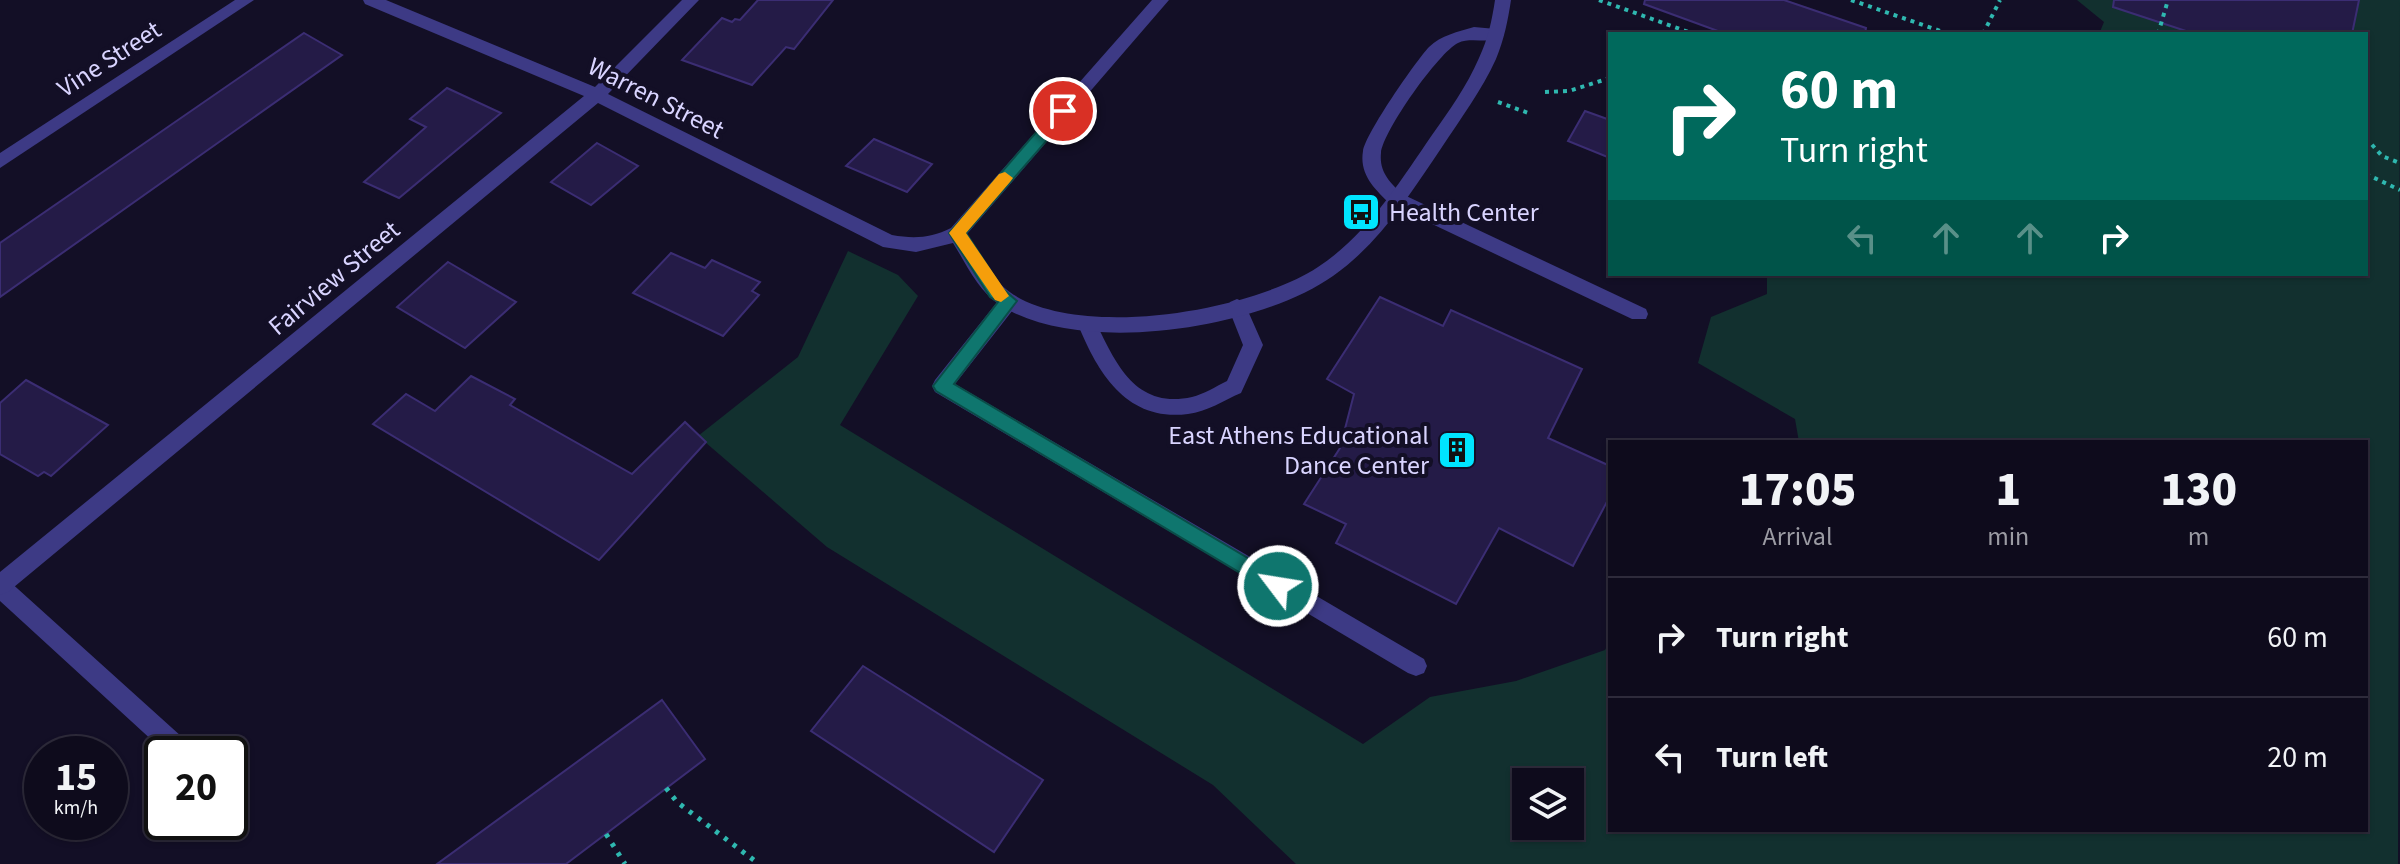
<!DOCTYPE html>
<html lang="en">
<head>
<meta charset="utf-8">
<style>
	:root { --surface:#0e0b1c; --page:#1c1929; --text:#f1f3f6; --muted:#9b9ba3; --line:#2e2b3b }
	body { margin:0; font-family:"Source Sans 3",sans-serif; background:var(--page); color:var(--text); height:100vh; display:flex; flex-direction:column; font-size:30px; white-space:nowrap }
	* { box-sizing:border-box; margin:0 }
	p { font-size:26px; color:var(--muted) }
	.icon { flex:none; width:44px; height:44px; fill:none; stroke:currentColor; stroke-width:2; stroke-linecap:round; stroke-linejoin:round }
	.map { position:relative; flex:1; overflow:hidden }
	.drawer { position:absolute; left:1608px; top:440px; width:760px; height:392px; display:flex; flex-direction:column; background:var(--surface); border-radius:0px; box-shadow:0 2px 6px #0004,0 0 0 2px var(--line) }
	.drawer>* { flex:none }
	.guide { position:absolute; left:1608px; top:32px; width:760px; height:244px; border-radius:0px; box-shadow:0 2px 6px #0004,0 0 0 2px var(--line); background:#00695c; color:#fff; overflow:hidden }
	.fabs { position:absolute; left:1512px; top:768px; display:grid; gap:16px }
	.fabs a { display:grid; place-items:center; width:72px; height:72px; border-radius:0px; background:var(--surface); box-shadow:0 2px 6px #0004,0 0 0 2px var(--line); font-size:40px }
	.speed { position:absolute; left:24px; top:736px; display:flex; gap:16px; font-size:40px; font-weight:700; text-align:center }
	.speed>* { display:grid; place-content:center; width:104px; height:104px; border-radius:50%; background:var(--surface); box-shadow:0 2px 6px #0004,0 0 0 2px var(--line); line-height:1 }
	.speed small { font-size:20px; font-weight:400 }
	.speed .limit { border:4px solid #111; border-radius:12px; background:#fff; color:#111 }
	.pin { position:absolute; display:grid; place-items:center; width:68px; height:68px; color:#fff; margin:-34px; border:4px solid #fff; border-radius:50%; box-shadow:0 2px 8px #0007 }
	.me { position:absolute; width:88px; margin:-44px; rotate:301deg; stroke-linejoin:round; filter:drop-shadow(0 0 6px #0008) }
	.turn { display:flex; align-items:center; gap:28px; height:168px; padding:0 40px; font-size:36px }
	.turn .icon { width:104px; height:104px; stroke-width:2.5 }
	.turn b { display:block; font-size:56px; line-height:68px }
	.lanes { display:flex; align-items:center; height:76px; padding:0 40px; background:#0003; justify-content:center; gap:40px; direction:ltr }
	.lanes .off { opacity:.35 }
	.eta { display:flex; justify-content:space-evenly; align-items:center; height:136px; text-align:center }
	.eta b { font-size:48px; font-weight:800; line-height:56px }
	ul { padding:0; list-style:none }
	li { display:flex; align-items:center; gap:24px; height:120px; padding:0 40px; border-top:2px solid var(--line) }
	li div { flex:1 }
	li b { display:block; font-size:30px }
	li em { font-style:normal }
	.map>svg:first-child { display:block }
	.green { fill:#12302f; fill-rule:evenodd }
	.building { fill:#241b47; stroke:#3b2d73; stroke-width:2 }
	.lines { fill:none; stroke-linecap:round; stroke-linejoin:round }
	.path-far1 { stroke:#2fb8b0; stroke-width:4; stroke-dasharray:4 5; stroke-linecap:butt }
	.path { stroke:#2fb8b0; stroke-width:5; stroke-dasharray:4 7; stroke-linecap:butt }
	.service { fill:#3d3a85; fill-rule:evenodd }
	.minor { fill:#3d3a85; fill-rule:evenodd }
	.tertiary { fill:#3d3a85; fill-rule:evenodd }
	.route { fill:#0f766e; stroke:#0a4d48; stroke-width:2 }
	.slow { fill:#f59e0b }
	.labels { text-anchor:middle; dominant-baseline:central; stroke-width:8; stroke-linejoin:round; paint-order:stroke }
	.street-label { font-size:26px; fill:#d9d4ff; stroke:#130f26 }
	.poi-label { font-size:26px; fill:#d9d4ff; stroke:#130f26; text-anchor:start }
</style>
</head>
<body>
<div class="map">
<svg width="2400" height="864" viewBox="0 0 2400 864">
	<rect width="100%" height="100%" fill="#130f26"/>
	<path class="green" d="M2077,0H2400L2398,864H1296L1213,785L827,547L698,436L798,357L848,251L898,275L918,296L840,425L1363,744L1430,697L1516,681L1605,650L1610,640V830H2366V442H1799L1795,419L1698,363L1711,317L1767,294V274H2366V34H2099L2104,22ZM1526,782H1570V826H1526Z"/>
	<path class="building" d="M758,0H833L794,49L786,47L752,85L682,60L722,18L732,22L735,19L740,20Z
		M1645,0H1784L1866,28L1865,34H1726L1644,4Z
		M2114,0H2359L2352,34H2195L2113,7Z
		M304,33L342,55L0,297V243Z
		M447,88L501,113L399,198L364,182L426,127L410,119Z
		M1585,111L1610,120V158L1568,141Z
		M874,139L932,164L907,192L846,166Z
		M597,143L638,166L591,205L551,182Z
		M671,253L705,268L712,260L760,282L752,291L759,295L723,336L633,293Z
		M448,262L516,302L465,348L397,307Z
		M1380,297L1443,326L1451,310L1582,369L1548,438L1610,466V496L1573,566L1499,528L1456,604L1336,543L1346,524L1304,504L1340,448L1354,394L1327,379Z
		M471,376L515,399L510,405L632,474L685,422L706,442L599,560L373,424L406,394L435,411Z
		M26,380L108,425L51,476L44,472L38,476L0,454V403Z
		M863,666L1043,780L994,852L811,731Z
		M662,700L705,759L566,864H437Z"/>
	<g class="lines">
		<path class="path-far1" d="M1599,0L1694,34
			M1851,0L1949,34
			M1983,34L2000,0
			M2158,34L2168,0
			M1545,92L1569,91L1610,78
			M1498,102L1531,114
			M2366,138L2382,156L2400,163
			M2366,174L2400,190"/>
		<path class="path" d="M666,788L677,802L755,861
			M606,834L625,864"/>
		<path class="service" d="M1474,27L1496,29L1504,35C1494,46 1472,36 1458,43C1439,52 1383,131 1381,153C1379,172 1390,182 1402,194L1646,309L1648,314L1646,319H1632L1390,204C1375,189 1359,175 1363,151C1366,133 1415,62 1429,47C1441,35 1458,32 1474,27Z
			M1009,294L1016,296L1018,301L1016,306L955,384L1424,659L1427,666L1424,673L1416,676L1408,673L935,392L932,386L935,380L1002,296Z
			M1237,299L1244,302L1263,345L1241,393C1224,400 1207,412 1188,414C1126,422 1097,372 1077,322L1079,317H1093C1114,358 1132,410 1192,397C1204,394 1215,387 1227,381L1243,345L1228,307L1230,302Z
			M0,577L8,580L192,746L196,754H167L0,601Z"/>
		<path class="minor" d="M363,0H386L595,87L682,0H699L608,94L892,235C914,239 931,238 951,228L1152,0H1169L967,234C980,256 992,281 1014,295C1085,339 1251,311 1318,267C1367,235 1399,183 1432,135C1449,111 1467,86 1479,58C1488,39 1492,20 1495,0H1511C1508,20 1504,40 1496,59C1482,90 1461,118 1442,147C1410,194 1380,243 1333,276C1258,329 1080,357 1000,305C978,291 967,265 953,243L916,252L883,247L598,103L8,592L0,595V572L584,96L365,4Z"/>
		<path class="tertiary" d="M235,0H254L0,168V153Z"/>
	</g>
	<path class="route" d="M1063,105L1071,111L1069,115L966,233L1002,288L1017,301L954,384L1285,580L1288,586L1285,592L1278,595L1272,592L936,391L933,386L998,302L990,297L949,233L1058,107Z"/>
	<path class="slow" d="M1005,172L1013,178L1010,182L966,233L1009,296L1001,302L995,300L949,233L999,174Z"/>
	<defs>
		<g id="bus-square" transform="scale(2)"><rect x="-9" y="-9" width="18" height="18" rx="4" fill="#00e5ff" stroke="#130f26"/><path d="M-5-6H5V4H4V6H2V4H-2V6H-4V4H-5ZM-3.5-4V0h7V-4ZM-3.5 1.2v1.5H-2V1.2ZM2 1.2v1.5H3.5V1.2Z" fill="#111"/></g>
		<g id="building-square" transform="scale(2)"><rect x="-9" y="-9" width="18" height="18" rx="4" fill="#00e5ff" stroke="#130f26"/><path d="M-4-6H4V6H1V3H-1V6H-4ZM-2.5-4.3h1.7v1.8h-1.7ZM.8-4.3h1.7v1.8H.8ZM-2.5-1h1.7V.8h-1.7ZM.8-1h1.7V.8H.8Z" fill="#111"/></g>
	</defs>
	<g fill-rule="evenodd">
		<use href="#bus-square" x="1361" y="212"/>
		<use href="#building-square" x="1457" y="450"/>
	</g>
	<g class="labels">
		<g class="street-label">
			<text transform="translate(109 59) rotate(-33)">Vine Street</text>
			<text transform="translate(656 98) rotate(27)">Warren Street</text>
			<text transform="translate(334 278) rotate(-40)">Fairview Street</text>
		</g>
		<g class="poi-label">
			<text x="1389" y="212">Health Center</text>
			<text x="1429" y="435" text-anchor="end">East Athens Educational<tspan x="1429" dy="30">Dance Center</tspan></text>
		</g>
	</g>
</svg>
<div class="fabs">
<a><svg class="icon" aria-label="layers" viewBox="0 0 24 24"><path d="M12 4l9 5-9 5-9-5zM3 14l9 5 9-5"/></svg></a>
</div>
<div class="speed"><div>15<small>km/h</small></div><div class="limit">20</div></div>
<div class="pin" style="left:1063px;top:111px;background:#d93025"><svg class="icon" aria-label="arrive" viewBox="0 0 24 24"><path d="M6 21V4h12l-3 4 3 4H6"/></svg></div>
<svg class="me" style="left:1278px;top:586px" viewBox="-20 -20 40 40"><circle r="17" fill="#0f766e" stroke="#fff" stroke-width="3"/><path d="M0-11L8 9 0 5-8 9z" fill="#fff"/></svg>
<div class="guide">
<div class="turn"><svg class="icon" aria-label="right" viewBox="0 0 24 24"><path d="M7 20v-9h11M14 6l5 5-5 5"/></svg><div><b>60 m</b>Turn right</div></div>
<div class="lanes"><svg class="icon off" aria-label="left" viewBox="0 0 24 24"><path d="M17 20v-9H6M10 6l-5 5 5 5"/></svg><svg class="icon off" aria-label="ahead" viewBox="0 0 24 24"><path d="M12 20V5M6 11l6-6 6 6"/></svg><svg class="icon off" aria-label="ahead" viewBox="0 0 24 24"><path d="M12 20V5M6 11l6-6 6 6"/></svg><svg class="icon" aria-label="right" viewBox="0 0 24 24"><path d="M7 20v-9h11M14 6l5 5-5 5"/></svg></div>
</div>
<section class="drawer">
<div class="eta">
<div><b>17:05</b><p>Arrival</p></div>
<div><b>1</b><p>min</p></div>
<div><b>130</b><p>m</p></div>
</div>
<ul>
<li><svg class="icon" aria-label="right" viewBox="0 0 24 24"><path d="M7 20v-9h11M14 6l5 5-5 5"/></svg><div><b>Turn right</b></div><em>60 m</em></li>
<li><svg class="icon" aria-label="left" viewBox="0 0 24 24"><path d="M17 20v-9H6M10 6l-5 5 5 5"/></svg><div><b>Turn left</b></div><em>20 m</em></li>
</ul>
</section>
</div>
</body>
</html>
